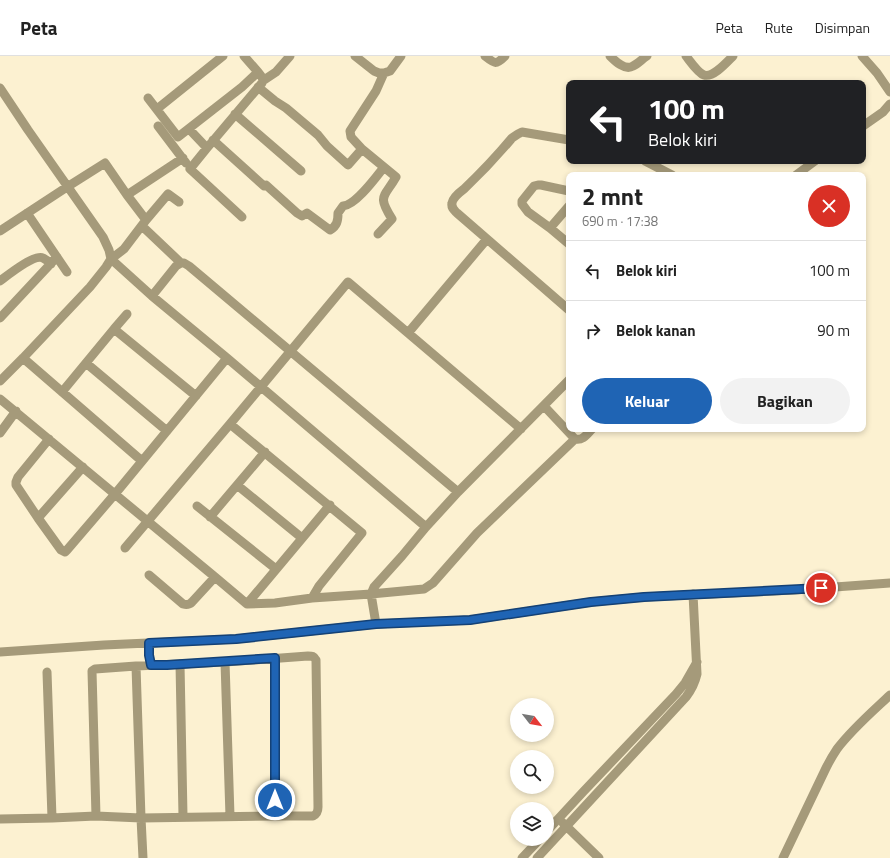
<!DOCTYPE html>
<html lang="id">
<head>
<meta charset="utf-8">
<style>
	:root { --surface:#fff; --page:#f2f2f2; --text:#222; --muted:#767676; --line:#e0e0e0; --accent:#1f64b4 }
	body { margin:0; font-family:"Titillium Web",sans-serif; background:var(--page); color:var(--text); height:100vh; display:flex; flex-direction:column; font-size:15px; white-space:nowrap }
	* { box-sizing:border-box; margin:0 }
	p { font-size:13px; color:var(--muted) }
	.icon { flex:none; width:22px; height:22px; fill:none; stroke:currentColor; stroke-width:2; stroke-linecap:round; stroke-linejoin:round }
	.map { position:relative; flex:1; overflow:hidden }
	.details { position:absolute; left:566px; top:116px; width:300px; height:260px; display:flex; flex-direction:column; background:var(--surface); border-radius:8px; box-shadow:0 2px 6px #0003 }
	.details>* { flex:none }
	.top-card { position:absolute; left:566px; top:24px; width:300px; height:84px; border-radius:8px; box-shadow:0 2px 6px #0003; background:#202124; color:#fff; overflow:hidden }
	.needle { width:26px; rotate:121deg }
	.fabs { position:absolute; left:510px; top:642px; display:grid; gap:8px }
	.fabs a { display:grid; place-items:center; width:44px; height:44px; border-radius:50%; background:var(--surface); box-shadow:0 2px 6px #0003; font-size:20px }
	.pin { position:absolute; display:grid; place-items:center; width:34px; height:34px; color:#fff; margin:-17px; border:2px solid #fff; border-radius:50%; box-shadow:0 1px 4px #0007 }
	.me { position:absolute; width:44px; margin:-22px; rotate:0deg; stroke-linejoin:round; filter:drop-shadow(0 0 3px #0008) }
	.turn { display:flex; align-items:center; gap:14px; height:84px; padding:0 16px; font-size:18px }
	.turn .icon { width:52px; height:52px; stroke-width:2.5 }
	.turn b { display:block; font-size:28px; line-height:34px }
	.round { display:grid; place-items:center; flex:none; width:42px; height:42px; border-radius:21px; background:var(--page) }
	.headline { display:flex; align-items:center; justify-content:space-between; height:68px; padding:0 16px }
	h1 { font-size:24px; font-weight:700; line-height:30px }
	.action { display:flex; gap:8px; margin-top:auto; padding:8px 16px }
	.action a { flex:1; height:46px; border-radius:24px; background:var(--accent); color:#fff; font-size:16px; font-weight:700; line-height:46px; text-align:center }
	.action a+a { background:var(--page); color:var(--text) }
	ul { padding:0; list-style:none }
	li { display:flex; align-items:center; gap:12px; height:60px; padding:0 16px; border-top:1px solid var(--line) }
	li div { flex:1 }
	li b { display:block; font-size:15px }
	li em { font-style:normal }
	header { display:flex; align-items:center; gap:24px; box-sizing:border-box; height:56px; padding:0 20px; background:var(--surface); border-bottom:1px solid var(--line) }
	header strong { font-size:19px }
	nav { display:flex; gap:22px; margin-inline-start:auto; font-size:14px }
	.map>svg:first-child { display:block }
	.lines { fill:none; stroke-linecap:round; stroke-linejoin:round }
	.minor { stroke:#a59a7a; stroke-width:9 }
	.route-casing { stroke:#144175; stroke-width:10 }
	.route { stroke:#1f64b4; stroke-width:7 }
</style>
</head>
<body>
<header>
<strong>Peta</strong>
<nav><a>Peta</a><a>Rute</a><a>Disimpan</a></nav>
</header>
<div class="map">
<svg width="890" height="802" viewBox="0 0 890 802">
	<rect width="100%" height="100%" fill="#fcf1d1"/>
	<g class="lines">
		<path class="minor" d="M244,0L258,16
			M355,0L374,15L379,17H384L390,15L401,0
			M485,0C495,8 496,9 505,0
			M610,0C615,5 625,15 633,10C638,8 642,3 647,0
			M686,0C690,5 698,17 704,19C713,22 727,6 733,0
			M862,0L877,17L890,36
			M258,31L275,45L286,52L318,79L327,90L348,109L362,93L396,121C384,142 377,139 392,163L378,178
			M0,32L28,74L103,181L109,194L111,203L152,240L227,302L426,471
			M148,42L178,81L242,31L258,16L264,24L276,16L290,0
			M157,53L223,0
			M235,58L301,115
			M158,70L186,107
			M863,70L883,56L890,48
			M189,73L207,92
			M213,84L264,130L266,129L297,157L302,160L307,157L330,174C337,170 338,165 338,157L343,150C356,149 376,121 384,111
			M569,84L522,76L518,78L512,82C497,100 481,117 464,133C460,136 453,141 452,147C451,152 454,154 457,157L569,254
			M362,93L351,81L350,75L376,35L384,17
			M645,105L672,119
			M796,119L815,105
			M569,135L541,129H538L534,130L522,145V148L528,156L550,172L569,188
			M127,139L183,102
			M27,157L67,216
			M242,161L190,113L207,92L262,27
			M142,170L181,207
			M550,172L569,150
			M0,175L67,131L105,107L127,139L146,164
			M0,225C8,219 34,198 43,202C45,203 49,206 51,208
			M152,240L176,210L181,207H184L189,210L458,436
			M0,262L57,201
			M114,273L196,340
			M408,277L487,183
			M23,302L142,405
			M86,307L167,375
			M0,325L23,302L90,231L106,211L111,203L124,193L146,164L168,138L179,146
			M62,336L114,273L127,258
			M0,343L215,521L247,548L275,547L312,542L371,538L424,533L433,527L477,477L575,383
			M544,350L575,383C583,385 587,378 592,373
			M230,368L362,477L319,530L312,542
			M0,377L16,355
			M49,383L18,421L16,426V429L38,462L61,494L65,496L67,494L115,438L227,302
			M237,429L302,482
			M197,450L276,513
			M210,461L265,396
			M38,462L83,411
			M125,492L230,368L348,226L521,373
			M149,519L183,548C187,549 189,549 192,546L215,521
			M247,548L330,449
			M376,568L371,538L374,531L402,500L426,471L458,436L569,324
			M149,587V599L151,609
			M0,596L104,589L236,583L376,568L470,564L591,546L644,541L794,534L890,527
			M275,602V760
			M225,606L230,760
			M180,608L183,760
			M47,616L52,762
			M96,760L92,615L95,613L136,610
			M0,763L52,762L96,760L141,762L275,760H313C317,758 318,756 318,751L316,604C314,600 312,600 308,600L225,606L136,610L141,762L143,802
			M563,767L599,802
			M547,775L583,736L676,638L685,627L697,606
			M522,802L540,783
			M537,802L686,641C692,633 695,627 697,618L693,538
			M783,802L826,712C829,706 833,699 837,693C852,673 872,656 890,639"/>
	</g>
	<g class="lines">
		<g class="route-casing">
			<path id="route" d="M275,744V602L167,609H151L149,599V587L236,583L376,568L470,564L591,546L644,541L821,532"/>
		</g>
		<use href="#route" class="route"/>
	</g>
</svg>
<div class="fabs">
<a><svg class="needle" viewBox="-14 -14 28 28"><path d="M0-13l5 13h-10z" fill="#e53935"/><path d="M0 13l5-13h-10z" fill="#767676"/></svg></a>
<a><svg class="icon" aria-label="search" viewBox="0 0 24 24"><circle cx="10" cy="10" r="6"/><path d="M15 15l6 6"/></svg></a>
<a><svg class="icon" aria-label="layers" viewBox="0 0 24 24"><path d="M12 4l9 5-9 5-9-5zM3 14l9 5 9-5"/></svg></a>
</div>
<div class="pin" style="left:821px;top:532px;background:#d93025"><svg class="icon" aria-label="arrive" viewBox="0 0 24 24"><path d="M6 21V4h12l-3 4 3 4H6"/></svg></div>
<svg class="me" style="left:275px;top:744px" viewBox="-20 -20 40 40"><circle r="17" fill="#1f64b4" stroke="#fff" stroke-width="3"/><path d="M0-11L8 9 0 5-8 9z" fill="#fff"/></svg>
<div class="top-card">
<div class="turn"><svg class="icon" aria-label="left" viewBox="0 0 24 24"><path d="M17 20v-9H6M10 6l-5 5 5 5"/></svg><div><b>100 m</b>Belok kiri</div></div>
</div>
<section class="details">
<div class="headline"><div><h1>2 mnt</h1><p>690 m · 17:38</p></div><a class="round" style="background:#d93025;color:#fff"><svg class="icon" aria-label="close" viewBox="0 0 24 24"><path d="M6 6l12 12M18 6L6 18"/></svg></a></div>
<ul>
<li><svg class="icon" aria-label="left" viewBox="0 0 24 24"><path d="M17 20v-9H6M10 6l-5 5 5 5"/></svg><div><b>Belok kiri</b></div><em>100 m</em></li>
<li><svg class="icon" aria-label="right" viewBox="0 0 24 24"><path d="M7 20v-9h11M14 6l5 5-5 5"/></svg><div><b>Belok kanan</b></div><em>90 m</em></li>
</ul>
<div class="action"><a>Keluar</a><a>Bagikan</a></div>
</section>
</div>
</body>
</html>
